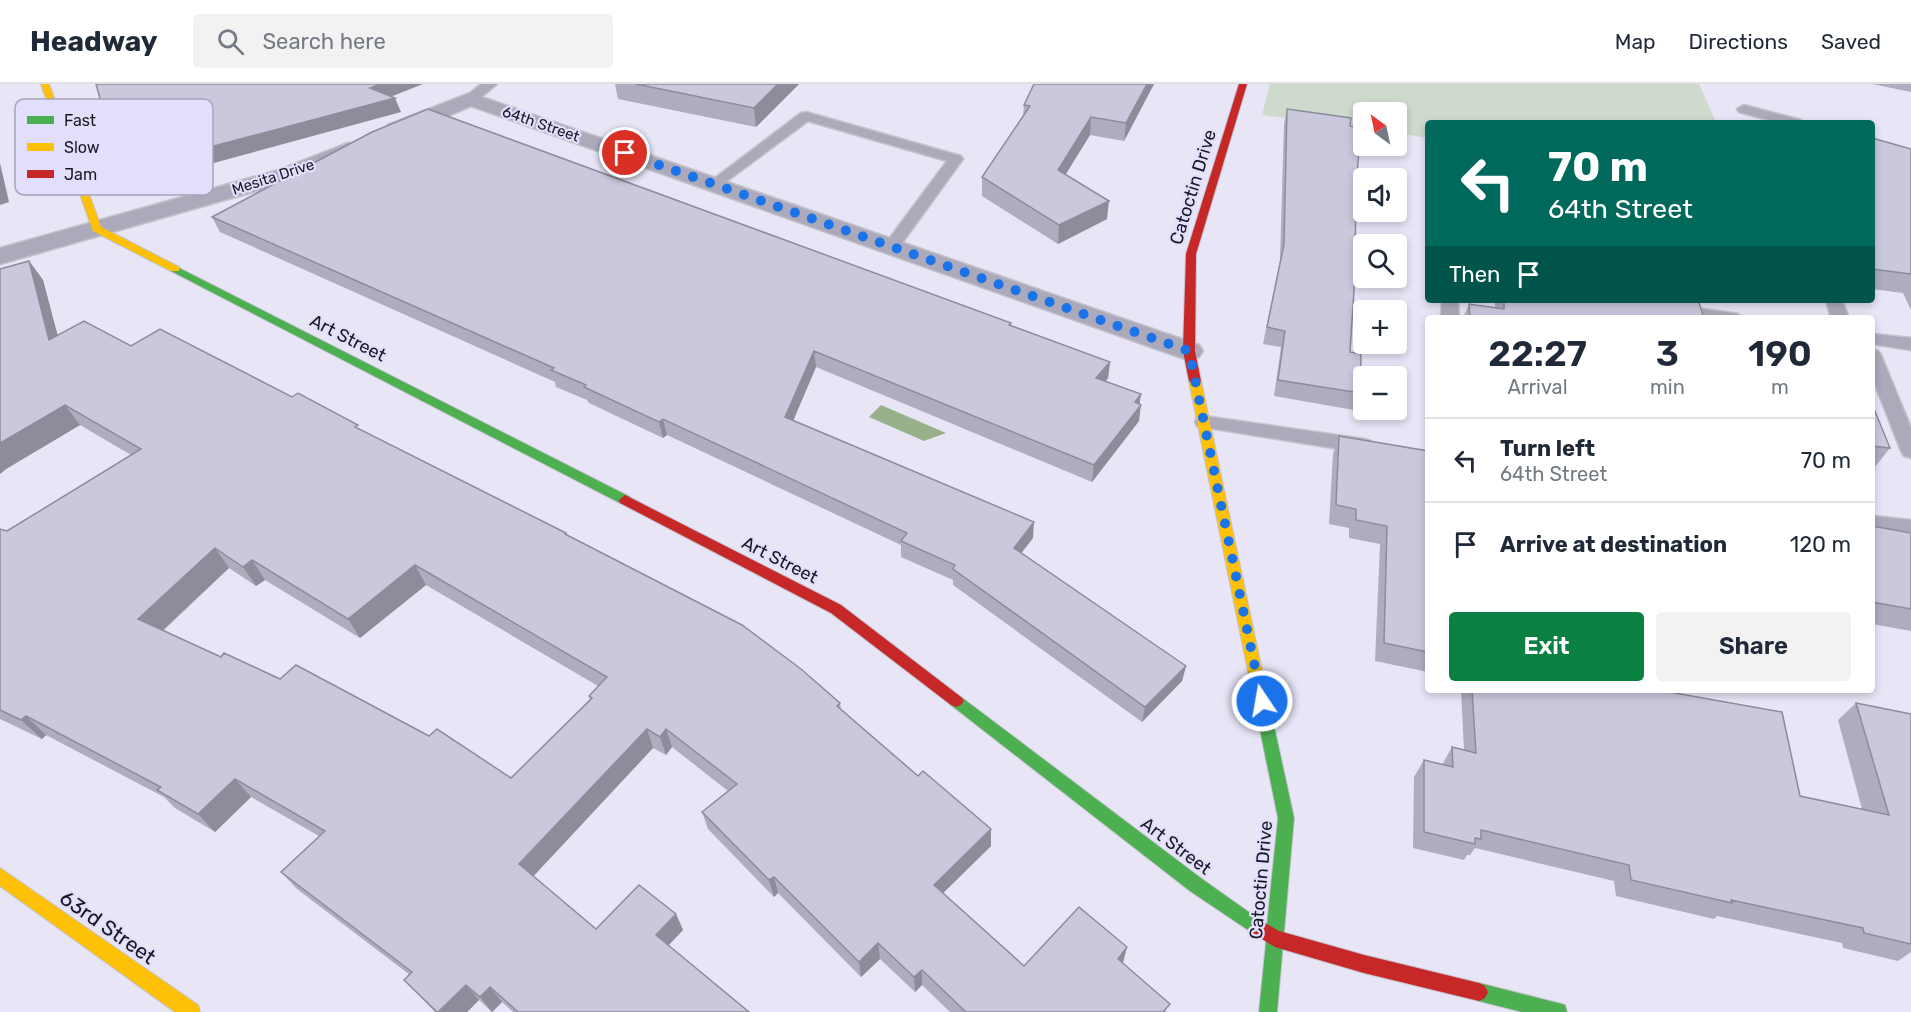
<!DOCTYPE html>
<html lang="en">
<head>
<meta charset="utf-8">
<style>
	:root { --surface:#fff; --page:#f2f2f3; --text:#1f2937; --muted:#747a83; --line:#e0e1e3; --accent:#0b8043 }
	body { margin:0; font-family:Rubik,sans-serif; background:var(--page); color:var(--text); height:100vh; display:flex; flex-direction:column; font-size:22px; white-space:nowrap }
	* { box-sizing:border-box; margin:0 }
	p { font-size:20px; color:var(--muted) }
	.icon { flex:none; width:33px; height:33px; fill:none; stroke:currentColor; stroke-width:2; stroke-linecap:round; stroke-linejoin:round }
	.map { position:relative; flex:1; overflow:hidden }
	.panel { position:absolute; left:1425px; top:231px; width:450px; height:378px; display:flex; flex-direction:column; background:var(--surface); border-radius:6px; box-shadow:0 3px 9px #0003 }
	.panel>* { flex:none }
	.guide { position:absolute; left:1425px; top:36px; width:450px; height:183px; border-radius:6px; box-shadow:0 3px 9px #0003; background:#00695c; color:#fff; overflow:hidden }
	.needle { width:39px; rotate:327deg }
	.buttons { position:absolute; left:1353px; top:18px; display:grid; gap:12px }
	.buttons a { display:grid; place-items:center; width:54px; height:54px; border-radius:6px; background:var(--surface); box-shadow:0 3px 9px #0003; font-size:30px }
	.pin { position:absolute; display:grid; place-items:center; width:51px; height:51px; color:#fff; margin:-26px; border:3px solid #fff; border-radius:50%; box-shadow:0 2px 6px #0007 }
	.me { position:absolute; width:66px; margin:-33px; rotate:348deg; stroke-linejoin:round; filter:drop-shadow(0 0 4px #0008) }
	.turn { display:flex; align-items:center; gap:21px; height:126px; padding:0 24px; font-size:27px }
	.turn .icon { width:78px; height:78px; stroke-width:2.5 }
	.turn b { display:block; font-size:42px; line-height:51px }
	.then { display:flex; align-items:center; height:57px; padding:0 24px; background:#0003; gap:12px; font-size:22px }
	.eta { display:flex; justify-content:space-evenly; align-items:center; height:102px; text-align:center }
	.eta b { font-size:36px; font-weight:600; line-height:42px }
	.action { display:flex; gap:12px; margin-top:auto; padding:12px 24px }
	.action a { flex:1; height:69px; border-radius:6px; background:var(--accent); color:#fff; font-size:24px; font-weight:600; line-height:69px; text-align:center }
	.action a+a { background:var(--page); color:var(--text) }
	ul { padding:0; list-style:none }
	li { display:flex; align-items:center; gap:18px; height:84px; padding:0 24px; border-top:2px solid var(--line) }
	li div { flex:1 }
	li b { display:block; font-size:22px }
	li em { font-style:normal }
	header { display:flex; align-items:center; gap:36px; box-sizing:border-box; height:84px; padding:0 30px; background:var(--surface); border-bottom:2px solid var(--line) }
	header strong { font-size:28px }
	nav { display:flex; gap:33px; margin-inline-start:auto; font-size:21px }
	.search { width:420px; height:54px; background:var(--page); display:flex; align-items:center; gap:15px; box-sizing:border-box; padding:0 21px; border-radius:6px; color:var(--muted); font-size:22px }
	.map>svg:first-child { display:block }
	.green { fill:#cedacc }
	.water { fill:#98b18b }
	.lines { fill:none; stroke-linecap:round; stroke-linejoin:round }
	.lane-casing { stroke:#c3c2ce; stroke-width:3 }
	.street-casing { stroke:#c3c2ce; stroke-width:3 }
	.fast-casing { stroke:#c3c2ce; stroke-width:2 }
	.slow-casing { stroke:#c3c2ce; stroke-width:2 }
	.jam-casing { stroke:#c3c2ce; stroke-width:2 }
	.lane { fill:#acaaba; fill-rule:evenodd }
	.street { fill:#acaaba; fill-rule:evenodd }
	.fast { fill:#4caf50; fill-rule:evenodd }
	.slow { fill:#ffc107; fill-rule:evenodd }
	.jam { fill:#c62828; fill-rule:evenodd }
	.wall { fill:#aeacbe; fill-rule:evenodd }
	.shaded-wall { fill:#8d8c9b }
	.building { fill:#cac8dd; stroke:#8d8c9b; stroke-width:1.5; fill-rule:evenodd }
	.route { stroke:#1a73e8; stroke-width:10; stroke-dasharray:0 18 }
	.labels { text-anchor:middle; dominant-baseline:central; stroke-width:4.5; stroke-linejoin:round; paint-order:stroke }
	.far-street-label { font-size:15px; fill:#181723; stroke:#e2dffc }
	.street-label { font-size:18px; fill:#181723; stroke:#e2dffc }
	.near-street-label { font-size:21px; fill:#181723; stroke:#e2dffc }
	.key { fill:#e2dffc; stroke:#a5a3bb; stroke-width:1.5 }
	.key-label { font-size:16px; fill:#181723 }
</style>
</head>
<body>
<header>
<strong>Headway</strong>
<div class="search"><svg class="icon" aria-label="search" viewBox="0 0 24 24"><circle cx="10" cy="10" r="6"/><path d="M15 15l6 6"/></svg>Search here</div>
<nav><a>Map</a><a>Directions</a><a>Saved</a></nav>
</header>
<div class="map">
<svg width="1911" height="928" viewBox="0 0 1911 928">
	<rect width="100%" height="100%" fill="#e7e5f6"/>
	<path class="green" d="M1270,0H1699L1715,36L1719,39H1428V54L1397,49L1396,28H1364L1363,45L1262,31Z"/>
	<path class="water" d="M881,321L946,349L924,357L869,333Z"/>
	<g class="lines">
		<g class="lane-casing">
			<path id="lane" d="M481,0H497L475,18H465L463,15Z
				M1744,21L1801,36L1803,39H1780L1739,28L1737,25Z
				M806,28L961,72L963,75L897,166H885L883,163L947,77L808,37L719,103L714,104L707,100L801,29Z
				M1442,216H1458L1459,234H1441Z
				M1826,216H1842L1849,234H1831Z
				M1675,221L1732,229L1738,230L1741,234H1695L1669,230L1666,226L1669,222Z
				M1872,250L1911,254V266L1872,260Z
				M1872,265L1878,267L1881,271L1911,344V374L1904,372L1901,367L1872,293Z
				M1204,332L1364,355L1371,357L1374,362L1371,367L1364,369L1197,342L1195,338L1197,334Z
				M1872,432L1911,436V452L1872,446Z"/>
		</g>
		<g class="street-casing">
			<path id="street" d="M470,9L1199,261L1203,267L1199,273L1189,276L1179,273L471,22L404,51L396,53L388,51L385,46L388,41Z
				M348,59L356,61L359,66L356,71L295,96L0,180V164L279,86Z"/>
		</g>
		<g class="fast-casing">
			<path id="fast" d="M175,182L630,413L631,416L625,421L620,419L171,187V183Z
				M1255,581L1260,583L1262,587L1294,734L1277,928H1259L1267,849L1260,852L1254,850L1190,807L951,621L948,617L951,613L956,611L961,613L1202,795L1267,841L1278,734L1248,587L1250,583Z
				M1479,899L1558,919L1565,921L1567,928H1522L1479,917L1473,914L1470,908L1473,902Z"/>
		</g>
		<g class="slow-casing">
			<path id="slow" d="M41,0H49L101,143L179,183V187H171L93,147Z
				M1195,293L1201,297L1262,587L1260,591L1255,593L1250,591L1248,587L1189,297Z
				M0,784L198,921L200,928H175L0,802Z"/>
		</g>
		<g class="jam-casing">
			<path id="jam" d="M1239,0H1247L1196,170L1195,267L1201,297L1195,301L1189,297L1183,267L1186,170Z
				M625,411L841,521L961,613L964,617L961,621L956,623L951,621L831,529L620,419L619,416Z
				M1260,836L1279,847L1364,871L1479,899L1485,902L1488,908L1485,914L1479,917L1364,889L1275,863L1254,850L1251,844L1254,838Z"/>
		</g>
		<use href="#lane" class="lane"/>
		<use href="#street" class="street"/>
		<use href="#fast" class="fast"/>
		<use href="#slow" class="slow"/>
		<use href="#jam" class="jam"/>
	</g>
	<path class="wall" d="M615,0H799L756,43L618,15Z
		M1154,0L1124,57L1090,51L1066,90L1107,135L1058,160L982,112V93L1023,32L1024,21Z
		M1872,0H1911V8Z
		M1287,25L1350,42L1356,101L1350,268L1360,309L1354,326L1274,312L1281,263L1263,260L1280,176L1284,40Z
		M1872,54L1911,65V226L1903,209L1872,205Z
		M212,133L1011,239V241L1110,278L1108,294L1106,297L1140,320L1139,337L1092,398L816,283L793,336L1033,454L1021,469L1186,582L1182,597L1142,638L953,501V496L901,473V461L667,351L663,354L589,319L587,316L556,303L555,298L220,148Z
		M29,177L43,196L57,251L131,262L292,313L360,346L566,449L567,451L840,619L841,625L918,692L991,745V762L943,809L1024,882L1122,879L1167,928H950L922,901L915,908L880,875L861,893L778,809L774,813L708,745L702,728L728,707L672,663L666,671L653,664L533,792L596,845L676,830L683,846L668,862L749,928H513L502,918L492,928L479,916L467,928H435L404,896L410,891L297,805L281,788L319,752L251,713L215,748L175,724L164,713L46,651L42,655L0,635V445L7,447L131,371L80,341L6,385L0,390V185ZM229,484L256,502L265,496L360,554L426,501L598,602L589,612L590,616L511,694L429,652L221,573L163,547Z
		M1495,216H1696L1704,234H1463L1469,220L1495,223Z
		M1872,320L1890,364L1875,383L1872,382Z
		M1339,352L1428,367V588L1375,577L1380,460L1349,454V444L1329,440L1333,370Z
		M1872,442L1911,449V547L1872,540Z
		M1461,606H1658L1800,712L1862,725L1838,636L1856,619L1911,630V868L1898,877L1843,864L1842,859L1717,832L1714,835L1616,812L1614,797L1475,764L1470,771H1467L1464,776L1413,764L1414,693L1424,676L1442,681L1452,663L1464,666Z"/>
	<path class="shaded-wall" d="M381,0H423L375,19L370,4Z
		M778,0H799L756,43L754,24Z
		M1147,0H1154L1124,57L1126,39Z
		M395,14L401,28L192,85L190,82L181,84L180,80L160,85L157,80L137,85L128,71L150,65Z
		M1091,33L1090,51L1057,104L1058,86Z
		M118,45L127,59L118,62L109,47Z
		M0,79L9,118L0,121Z
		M1109,117L1107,135L1058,160L1059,141Z
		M29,177L43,196L64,275L49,256Z
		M814,267L816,283L788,349L785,333Z
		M1110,278L1108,294L1095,310L1096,294Z
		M1141,310L1139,324L1141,321L1139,337L1092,398L1094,381L1135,318Z
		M65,321L80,341L6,385L0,390V359Z
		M663,335L667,351L663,354L659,338Z
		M1034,438L1033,454L1013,480L1014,464Z
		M215,464L229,484L154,554L138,535Z
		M252,476L265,496L256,502L243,483Z
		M415,481L426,501L360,554L348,535Z
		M1186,582L1182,597L1142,638L1145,623Z
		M26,632L46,651L42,655L21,636Z
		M647,645L653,664L529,797L519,780Z
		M666,645L672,663L666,671L660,653Z
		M235,695L251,713L215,748L198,730Z
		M991,745V762L935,817L934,801Z
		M774,793L778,809L774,813L769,796Z
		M676,830L683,846L663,867L656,851Z
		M878,859L880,875L861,893L859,878Z
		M1127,863L1123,879L1118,875Z
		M922,886V901L915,908L914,893Z
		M466,901L479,916L467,928H438Z
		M490,903L502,918L492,928L480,913Z"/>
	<path class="building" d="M96,0H381L370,4L395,14L184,70L182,67L173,69L172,65L152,71L150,65L128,71L118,45L109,47Z
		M636,0H778L754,24Z
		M1034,0H1147L1126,39L1091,33L1058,86L1109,117L1059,141L982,93L1030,22L1024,21Z
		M428,25L1011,239L1009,241L1110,278L1096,294L1141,310L1135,318L1141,321L1094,381L814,267L785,333L1034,438L1014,464L1186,582L1145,623L953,485L955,481L901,457L907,449L663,335L659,338L584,303L586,301L551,286L554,284L212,133L372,48Z
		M1287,25L1351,34L1350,42L1361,44L1356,101L1355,191L1350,268L1361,270L1360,309L1278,296L1285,247L1267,243L1284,160Z
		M1872,54L1911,65V190L1872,185Z
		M29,177L49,256L84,237L131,262L160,245L292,313L298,309L358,341L355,343L566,449L565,450L742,541L801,585L840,619L837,622L918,692L923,687L991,745L934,801L1024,882L1079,823L1127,863L1118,875L1170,920L1163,928H966L922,886L914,893L878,859L859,878L774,793L769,796L702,728L737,700L666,645L660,653L647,645L519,780L596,845L639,801L676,830L656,851L749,928H518L490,903L480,913L466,901L438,928H437L404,896L412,888L281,788L325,747L235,695L198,730L157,706L161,703L26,632L21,636L0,626V445L7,447L141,365L65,321L0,359V185ZM215,464L243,483L252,476L348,535L415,481L607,593L589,612L592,614L511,694L437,645L429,652L296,581L280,595L224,569L221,573L138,535Z
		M1504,216H1698L1704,234H1470L1469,220L1504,225Z
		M1872,320L1890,364L1872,362Z
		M1339,352L1428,367V568L1384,559L1387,442L1356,436V425L1336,421Z
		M1872,442L1911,449V525L1872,518Z
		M1472,606H1658L1782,628L1800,712L1889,731L1856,619L1911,630V860L1864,849L1863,844L1731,816L1732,819L1631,796L1629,781L1481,746V755L1475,754V760L1424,748V676L1453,683L1452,663L1476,669Z"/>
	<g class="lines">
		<path class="route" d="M625,69L1189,267L1262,617"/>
	</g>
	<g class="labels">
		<g class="far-street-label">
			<text transform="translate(541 40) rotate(19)">64th Street</text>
			<text transform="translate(273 93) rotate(-18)">Mesita Drive</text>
		</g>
		<g class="street-label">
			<text transform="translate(1193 103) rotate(-73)">Catoctin Drive</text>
			<text transform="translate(348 254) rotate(27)">Art Street</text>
			<text transform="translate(780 476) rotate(27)">Art Street</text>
			<text transform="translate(1176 762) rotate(37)">Art Street</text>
			<text transform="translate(1261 796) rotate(-85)">Catoctin Drive</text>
		</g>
		<g class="near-street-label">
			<text transform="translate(108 843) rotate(35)">63rd Street</text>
		</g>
	</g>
	<rect x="15" y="15" width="198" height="96" rx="9" class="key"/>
	<rect x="27" y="32" width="27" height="8" fill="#4caf50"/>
	<rect x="27" y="59" width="27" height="8" fill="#ffc107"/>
	<rect x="27" y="86" width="27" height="8" fill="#c62828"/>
	<g class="key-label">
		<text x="64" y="42">Fast</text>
		<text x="64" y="69">Slow</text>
		<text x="64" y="96">Jam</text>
	</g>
</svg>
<div class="buttons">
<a><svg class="needle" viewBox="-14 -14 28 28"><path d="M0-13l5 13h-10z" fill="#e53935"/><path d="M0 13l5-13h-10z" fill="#747a83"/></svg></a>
<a><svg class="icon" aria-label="sound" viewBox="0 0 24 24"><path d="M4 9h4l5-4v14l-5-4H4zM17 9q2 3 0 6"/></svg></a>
<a><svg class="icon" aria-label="search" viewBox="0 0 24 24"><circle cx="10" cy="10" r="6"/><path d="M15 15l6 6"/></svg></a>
<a>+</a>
<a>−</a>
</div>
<div class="pin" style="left:625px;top:69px;background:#d93025"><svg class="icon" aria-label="arrive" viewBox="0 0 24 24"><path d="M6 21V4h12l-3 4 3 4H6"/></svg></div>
<svg class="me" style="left:1262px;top:617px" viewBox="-20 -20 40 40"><circle r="17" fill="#1a73e8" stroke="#fff" stroke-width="3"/><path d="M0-11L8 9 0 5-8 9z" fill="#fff"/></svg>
<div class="guide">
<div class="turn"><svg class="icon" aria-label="left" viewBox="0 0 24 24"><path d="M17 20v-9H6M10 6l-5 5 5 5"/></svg><div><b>70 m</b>64th Street</div></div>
<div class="then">Then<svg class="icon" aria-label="arrive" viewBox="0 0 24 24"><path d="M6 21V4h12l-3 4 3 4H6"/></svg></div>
</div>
<section class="panel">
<div class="eta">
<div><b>22:27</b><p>Arrival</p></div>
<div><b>3</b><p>min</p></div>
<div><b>190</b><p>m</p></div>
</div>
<ul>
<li><svg class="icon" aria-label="left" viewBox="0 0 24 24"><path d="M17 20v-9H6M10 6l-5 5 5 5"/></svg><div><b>Turn left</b><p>64th Street</p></div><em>70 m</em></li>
<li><svg class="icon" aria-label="arrive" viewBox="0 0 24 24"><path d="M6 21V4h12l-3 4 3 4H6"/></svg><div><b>Arrive at destination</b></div><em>120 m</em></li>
</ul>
<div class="action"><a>Exit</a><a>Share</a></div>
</section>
</div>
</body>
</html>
